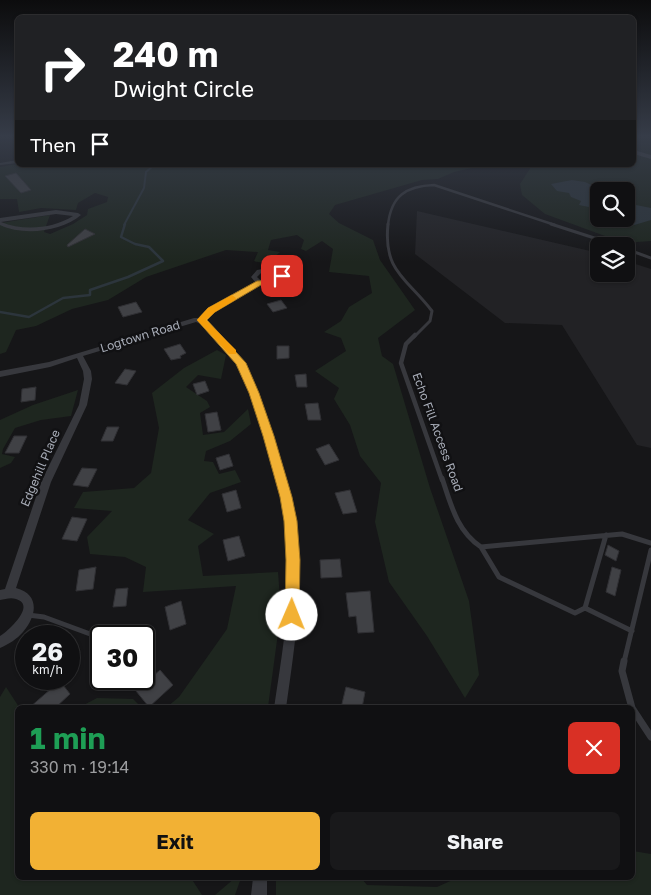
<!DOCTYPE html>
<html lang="en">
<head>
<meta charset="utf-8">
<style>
	:root { --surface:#101012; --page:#19191b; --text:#f1f3f6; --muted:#9c9d9f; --line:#303032; --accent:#f2b134 }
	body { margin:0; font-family:"Golos Text",sans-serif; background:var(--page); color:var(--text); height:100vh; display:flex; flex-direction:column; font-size:19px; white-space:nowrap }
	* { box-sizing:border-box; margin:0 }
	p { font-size:16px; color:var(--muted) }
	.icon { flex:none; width:28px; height:28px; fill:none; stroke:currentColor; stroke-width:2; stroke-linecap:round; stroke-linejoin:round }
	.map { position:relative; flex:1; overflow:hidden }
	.side { position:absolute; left:15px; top:705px; width:620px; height:175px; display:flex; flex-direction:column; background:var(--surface); border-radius:8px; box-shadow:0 1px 4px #0004,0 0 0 1px var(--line) }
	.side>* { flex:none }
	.top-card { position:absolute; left:15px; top:15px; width:621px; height:152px; border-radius:8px; box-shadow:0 1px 4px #0004,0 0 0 1px var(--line); background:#202124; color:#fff; overflow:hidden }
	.fabs { position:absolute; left:590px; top:182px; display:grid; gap:10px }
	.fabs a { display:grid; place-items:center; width:45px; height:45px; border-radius:8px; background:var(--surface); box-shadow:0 1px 4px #0004,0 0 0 1px var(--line); font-size:25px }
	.speed { position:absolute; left:15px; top:625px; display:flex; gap:10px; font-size:25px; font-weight:700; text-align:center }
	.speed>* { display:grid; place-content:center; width:65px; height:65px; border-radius:50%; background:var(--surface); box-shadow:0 1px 4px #0004,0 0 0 1px var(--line); line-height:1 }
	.speed small { font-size:12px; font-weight:400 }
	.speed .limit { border:2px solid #111; border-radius:8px; background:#fff; color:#111 }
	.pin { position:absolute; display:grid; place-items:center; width:42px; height:42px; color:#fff; margin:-21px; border-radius:10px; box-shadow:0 2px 8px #0006 }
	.me { position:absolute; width:55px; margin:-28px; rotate:1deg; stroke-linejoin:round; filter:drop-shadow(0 0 4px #0008) }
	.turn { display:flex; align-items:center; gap:18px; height:105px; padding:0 15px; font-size:22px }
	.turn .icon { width:65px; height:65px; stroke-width:2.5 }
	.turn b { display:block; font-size:35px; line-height:42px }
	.then { display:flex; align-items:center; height:48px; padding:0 15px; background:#0003; gap:10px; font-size:19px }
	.round { display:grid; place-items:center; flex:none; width:52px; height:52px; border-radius:8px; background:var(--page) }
	.overview { display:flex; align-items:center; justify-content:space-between; height:85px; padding:0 15px }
	h1 { font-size:30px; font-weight:700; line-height:38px; color:#1e9e55 }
	.action { display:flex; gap:10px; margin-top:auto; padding:10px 15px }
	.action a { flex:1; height:58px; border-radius:8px; background:var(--accent); color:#111; font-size:20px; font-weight:700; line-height:58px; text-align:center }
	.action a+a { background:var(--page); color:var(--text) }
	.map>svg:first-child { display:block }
	.built { fill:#222225 }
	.green { fill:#1e261f; fill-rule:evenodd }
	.water { fill:#2c353c }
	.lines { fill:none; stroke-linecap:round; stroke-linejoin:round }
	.stream-far1 { stroke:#2c353c; stroke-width:2 }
	.stream { stroke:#2c353c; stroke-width:2.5 }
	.building { fill:#404145; stroke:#303034 }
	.lane-far4 { stroke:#37383d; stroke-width:2.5 }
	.lane-far3 { stroke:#37383d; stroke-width:3 }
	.lane-far2 { stroke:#37383d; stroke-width:4.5 }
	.lane-far1 { stroke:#37383d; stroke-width:5 }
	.lane { stroke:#37383d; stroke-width:7 }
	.street { fill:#37383d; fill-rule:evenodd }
	.secondary { fill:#45474d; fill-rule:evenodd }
	.route { fill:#f2b134; stroke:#9d7322 }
	.slow { fill:#f59e0b }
	.labels { text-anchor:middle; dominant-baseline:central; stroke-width:5; stroke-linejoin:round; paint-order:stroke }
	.street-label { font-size:12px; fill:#a8adb8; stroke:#111113 }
</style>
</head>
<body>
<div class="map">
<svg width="651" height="895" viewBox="0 0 651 895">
	<rect width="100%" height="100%" fill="#161618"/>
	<path class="built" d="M417,211L599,253V274H626V261L651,269V448L637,445L562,325L505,323L415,254Z"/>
	<path class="green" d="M634,137H651V155L634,150Z
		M634,152L651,158V241L624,243L545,214L522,195L520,184L531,167L523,165H606L614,167L634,165L635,158ZM599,191H626V219H599Z
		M17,164L485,165L454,172L438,179L422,180L335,205L329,214L339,223L373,240L380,260L415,310L378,338L382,356L393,364L430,488L469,601L479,675L465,698L427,636L389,582L375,522L381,483L360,456L350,425L334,399L339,388L315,371L346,351L341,338L324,332L341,321L349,307L372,293L369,276L329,272L333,249L322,241L306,251L301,249L304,240L297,235L271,240L268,250L280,252C272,260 265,265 254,261L258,252L226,250L146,277L108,300L72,309L36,326L16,330L6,352L0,354V223L50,215L44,232L50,234L73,224L87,215L88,209L107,202L108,197L95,193L78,203L76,210L41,208L19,212L17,199H0V167Z
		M217,350L226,355L221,379L198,375L186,387L207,401L210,407L200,413L203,435L224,432L248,409L251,424L230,441L206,451L204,461L213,462L219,474L235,470L241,482L210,493L188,520L214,534L198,546L203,576L278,572L281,611L268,707H167L179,697L227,629L236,586L143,592L146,567L125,557L90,554L87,537L112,511L74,508L83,492L134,488L151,473L159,428L152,393L184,368Z
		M78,390L71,416L41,420L15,428L3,449L2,454L15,457L11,463L0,468V420L33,405Z
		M6,687L19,707L18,878H191L202,895H0V697Z
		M97,698L133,699L141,707H80Z
		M633,851L651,854V895H276V878H361L367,885L437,887L457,878H632Z
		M235,878H241L235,895H215Z"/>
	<path class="water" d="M572,180L585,182L604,191H599V209L579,205L581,201L571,197L569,193L557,191L551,184Z
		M626,203L651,208V220L631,226L614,219H626Z"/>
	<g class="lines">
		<path class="stream-far1" d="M124,225L144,188L146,172L154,165"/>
		<path class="stream" d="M0,312L29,317L63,298L90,295V290L128,277L163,261L149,247L135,244L121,237L125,224"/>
	</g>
	<path class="building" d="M16,173L31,190L21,193L5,176Z
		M85,229L95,234L68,247L67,245Z
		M281,300L287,308L273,312L267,304Z
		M136,302L142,312L123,317L118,307Z
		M180,344L186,353L180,356L181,358L171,360L164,349Z
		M277,346H289V358L277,359Z
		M125,369L136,371L127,385L115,383Z
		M306,374L307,387H297L295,375Z
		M205,381L209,391L197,395L193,384Z
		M36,387L35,400L21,402L22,389Z
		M318,403L321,420H308L305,404Z
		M217,412L221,430L208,432L205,414Z
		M107,427H119L113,441H101Z
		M14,436H27L19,453H5Z
		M329,444L339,460L325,465L316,449Z
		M229,454L233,466L220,470L216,458Z
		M82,468L97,469L88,487L73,485Z
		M236,490L241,508L227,512L222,494Z
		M350,490L357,512L343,514L335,493Z
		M72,517L87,519L77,541L62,539Z
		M239,536L245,556L228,561L223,540Z
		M608,545L619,551L616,561L605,555Z
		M340,559L342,577L321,578L320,560Z
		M96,567L93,589L76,591L79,570Z
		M612,567L621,570L615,596L606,592Z
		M128,588L126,606L113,607L116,589Z
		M370,591L374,632L358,633L356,616L349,617L346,593Z
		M181,601L186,624L170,630L165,607Z
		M160,670L173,685L149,707L136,691Z
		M60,681L70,694L55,708H29Z
		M346,687L365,692L362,708H341Z"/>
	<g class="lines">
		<path class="lane-far4" d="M388,225C391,196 406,186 434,185L555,225"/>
		<path class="lane-far3" d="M388,224C383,272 407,278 432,311L430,321L414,337
			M551,224L619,246
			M626,249L651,258"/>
		<path class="lane-far2" d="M415,335L406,344L401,363L442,480"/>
		<path class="lane-far1" d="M442,478C451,505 457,531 481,547L622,534L651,543
			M481,547L499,577L575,613L585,608L606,535
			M585,608L632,631
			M28,615L44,617L101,638
			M624,662L651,550"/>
		<path class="lane" d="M624,661L622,671L632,708
			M632,708L651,737"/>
		<path class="street" d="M18,160V163L0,165V163Z
			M56,210L78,213L81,215C61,232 23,236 0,225V218ZM56,214L73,216C52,229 23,231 1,222Z
			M273,267L283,274L284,275L282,280L270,286L261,285L213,311L205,320C213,325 218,331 224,338C245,360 256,387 265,415C276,449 289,482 295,518C305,581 295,645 286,708H274C281,661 289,615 289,567C289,547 287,527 283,507C275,463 242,337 196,322L83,356L91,371L92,379L87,405L51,482L16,588C40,594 37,616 23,632C17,639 9,644 0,648V636C8,631 37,605 16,599C11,597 5,599 0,600V590L5,589L41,482L79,405L84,379L83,371L77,358L50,367L0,377V371L49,362L194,318H199L209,309L256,283L251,277L257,270ZM272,271L278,276L277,278C269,282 264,284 257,277L261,273Z
			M253,878H267V895H251Z"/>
		<path class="secondary" d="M634,150L651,155V159L634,154Z"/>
	</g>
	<linearGradient id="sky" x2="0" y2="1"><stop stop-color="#0c0c0d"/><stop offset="0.52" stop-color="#363c48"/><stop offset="1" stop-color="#363c48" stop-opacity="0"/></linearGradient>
	<rect width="651" height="262" fill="url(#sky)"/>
	<path class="route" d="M282,273L286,276L278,284L261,285L215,312L207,320L246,363L259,393L274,436L292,497L297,521L300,560L299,615L297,620L292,622L287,620L285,615L286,560L284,521L280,497L263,436L249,393L236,364L197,320L208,308L257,281L273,280Z"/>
	<path class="slow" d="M232,295L236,298L235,300L215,312L206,320L236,350V354H229L197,320L208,308Z"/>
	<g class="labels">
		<g class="street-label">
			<text transform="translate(140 336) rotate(-17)">Logtown Road</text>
			<text transform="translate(438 432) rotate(70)">Echo Fill Access Road</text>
			<text transform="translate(40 468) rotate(-67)">Edgehill Place</text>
		</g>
	</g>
</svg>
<div class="fabs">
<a><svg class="icon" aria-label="search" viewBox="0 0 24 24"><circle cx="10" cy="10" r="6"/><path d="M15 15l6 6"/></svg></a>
<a><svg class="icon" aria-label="layers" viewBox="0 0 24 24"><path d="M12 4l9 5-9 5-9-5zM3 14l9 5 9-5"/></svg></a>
</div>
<div class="speed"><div>26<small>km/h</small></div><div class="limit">30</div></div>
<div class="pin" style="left:282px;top:276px;background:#d93025"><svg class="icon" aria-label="arrive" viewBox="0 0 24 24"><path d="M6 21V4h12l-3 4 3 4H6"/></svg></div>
<svg class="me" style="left:292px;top:615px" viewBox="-20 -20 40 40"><circle r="19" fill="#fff"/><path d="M0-13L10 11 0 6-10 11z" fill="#f2b134"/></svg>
<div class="top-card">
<div class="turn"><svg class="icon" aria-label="right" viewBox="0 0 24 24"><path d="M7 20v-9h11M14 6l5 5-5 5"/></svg><div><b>240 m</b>Dwight Circle</div></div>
<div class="then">Then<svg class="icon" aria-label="arrive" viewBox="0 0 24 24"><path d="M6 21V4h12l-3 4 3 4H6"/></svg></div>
</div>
<section class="side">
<div class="overview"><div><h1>1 min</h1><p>330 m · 19:14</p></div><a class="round" style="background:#d93025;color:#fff"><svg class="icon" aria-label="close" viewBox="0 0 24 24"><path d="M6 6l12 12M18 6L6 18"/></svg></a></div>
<div class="action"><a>Exit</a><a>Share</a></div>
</section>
</div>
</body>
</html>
